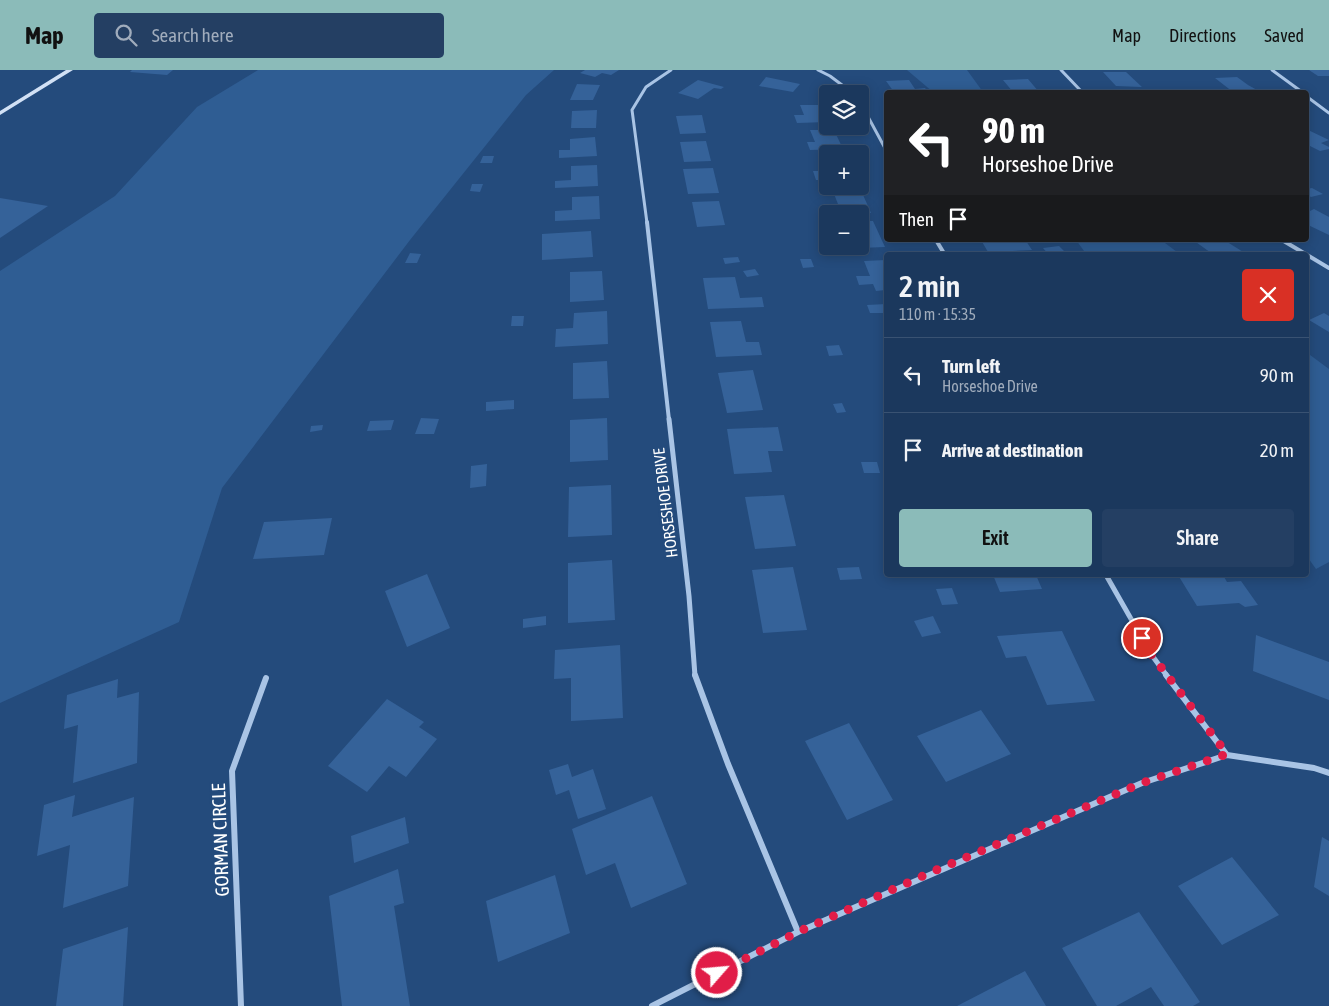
<!DOCTYPE html>
<html lang="en">
<head>
<meta charset="utf-8">
<style>
	:root { --surface:#1b385d; --page:#243f63; --text:#f1f3f6; --muted:#a0acbc; --line:#395272; --accent:#8bbbb9 }
	body { margin:0; font-family:"Asap Condensed",sans-serif; background:var(--page); color:var(--text); height:100vh; display:flex; flex-direction:column; font-size:19px; white-space:nowrap }
	* { box-sizing:border-box; margin:0 }
	p { font-size:16px; color:var(--muted) }
	.icon { flex:none; width:28px; height:28px; fill:none; stroke:currentColor; stroke-width:2; stroke-linecap:round; stroke-linejoin:round }
	.map { position:relative; flex:1; overflow:hidden }
	.side { position:absolute; left:884px; top:182px; width:425px; height:325px; display:flex; flex-direction:column; background:var(--surface); border-radius:5px; box-shadow:0 2px 12px #0003,0 0 0 1px var(--line) }
	.side>* { flex:none }
	.top-card { position:absolute; left:884px; top:20px; width:425px; height:152px; border-radius:5px; box-shadow:0 2px 12px #0003,0 0 0 1px var(--line); background:#202124; color:#fff; overflow:hidden }
	.tools { position:absolute; left:819px; top:15px; display:grid; gap:10px }
	.tools a { display:grid; place-items:center; width:50px; height:50px; border-radius:5px; background:var(--surface); box-shadow:0 2px 12px #0003,0 0 0 1px var(--line); font-size:25px }
	.pin { position:absolute; display:grid; place-items:center; width:42px; height:42px; color:#fff; margin:-21px; border:2px solid #fff; border-radius:50%; box-shadow:0 1px 5px #0007 }
	.me { position:absolute; width:55px; margin:-28px; rotate:63deg; stroke-linejoin:round; filter:drop-shadow(0 0 4px #0008) }
	.turn { display:flex; align-items:center; gap:18px; height:105px; padding:0 15px; font-size:22px }
	.turn .icon { width:65px; height:65px; stroke-width:2.5 }
	.turn b { display:block; font-size:35px; line-height:42px }
	.then { display:flex; align-items:center; height:48px; padding:0 15px; background:#0003; gap:10px; font-size:19px }
	.round { display:grid; place-items:center; flex:none; width:52px; height:52px; border-radius:5px; background:var(--page) }
	.overview { display:flex; align-items:center; justify-content:space-between; height:85px; padding:0 15px }
	h1 { font-size:30px; font-weight:600; line-height:38px }
	.action { display:flex; gap:10px; margin-top:auto; padding:10px 15px }
	.action a { flex:1; height:58px; border-radius:5px; background:var(--accent); color:#111; font-size:20px; font-weight:600; line-height:58px; text-align:center }
	.action a+a { background:var(--page); color:var(--text) }
	ul { padding:0; list-style:none }
	li { display:flex; align-items:center; gap:15px; height:75px; padding:0 15px; border-top:1px solid var(--line) }
	li div { flex:1 }
	li b { display:block; font-size:19px }
	li em { font-style:normal }
	header { display:flex; align-items:center; gap:30px; box-sizing:border-box; height:70px; padding:0 25px; background:var(--accent); color:#111 }
	header strong { font-size:24px }
	nav { display:flex; gap:28px; margin-inline-start:auto; font-size:18px }
	.search { width:350px; height:45px; background:var(--page); display:flex; align-items:center; gap:12px; box-sizing:border-box; padding:0 18px; border-radius:5px; color:var(--muted); font-size:19px }
	.map>svg:first-child { display:block }
	.green { fill:#2f5d93 }
	.building { fill:#356299 }
	.lines { fill:none; stroke-linecap:round; stroke-linejoin:round }
	.minor-far3 { stroke:#a9c4e5; stroke-width:3 }
	.minor-far2 { stroke:#a9c4e5; stroke-width:4 }
	.minor-far1 { stroke:#a9c4e5; stroke-width:5 }
	.minor { stroke:#a9c4e5; stroke-width:6 }
	.secondary { fill:#d2e1f5; fill-rule:evenodd }
	.route { stroke:#e11d48; stroke-width:9; stroke-dasharray:0 16.2 }
	.labels { text-anchor:middle; dominant-baseline:central; stroke-width:5; stroke-linejoin:round; paint-order:stroke }
	.street-label { font-size:16px; fill:#fff; stroke:#244b7c }
	.near-street-label { font-size:19px; fill:#fff; stroke:#244b7c }
</style>
</head>
<body>
<header>
<strong>Map</strong>
<div class="search"><svg class="icon" aria-label="search" viewBox="0 0 24 24"><circle cx="10" cy="10" r="6"/><path d="M15 15l6 6"/></svg>Search here</div>
<nav><a>Map</a><a>Directions</a><a>Saved</a></nav>
</header>
<div class="map">
<svg width="1329" height="936" viewBox="0 0 1329 936">
	<rect width="100%" height="100%" fill="#244b7c"/>
	<path class="green" d="M258,0H554L526,25L410,170L222,418L179,552L0,633V201L115,126L197,37Z
		M907,0H967L983,22H933Z
		M1076,170H1161L1181,185H1087Z
		M1306,282L1329,299V492L1316,499L1306,485Z"/>
	<path class="building" d="M132,0H173L167,5L130,2Z
		M585,0H619L611,5L602,3L595,7L580,3Z
		M1309,0H1329V6H1318Z
		M1103,2H1126L1142,17L1116,16Z
		M766,7L800,14L793,22L759,16Z
		M1237,7L1248,15L1257,20L1233,22L1215,8Z
		M1028,9L1039,22H1013L1003,10Z
		M698,10L724,17L721,19L714,18L698,29L678,23Z
		M909,10L915,19L925,18L928,22H894L886,11Z
		M577,14L600,15L593,30H570Z
		M800,35H822L828,46V52L797,53L794,45H804Z
		M597,40L596,58H571L572,41Z
		M702,45L706,63L680,64L676,46Z
		M1306,59L1329,70L1321,73L1329,77V79L1320,81L1310,76L1306,77Z
		M810,60H834L843,79L810,80L807,72H815Z
		M595,67L597,86L559,88V80H570V69Z
		M706,71L711,91L684,92L680,72Z
		M483,86H494L492,93H480Z
		M821,88H828V110H816L813,101H826Z
		M597,95L598,116L555,118V111L571,110V96Z
		M713,98L719,123L688,124L683,99Z
		M472,114H483L480,122L470,121Z
		M860,118L871,143L842,144L832,119Z
		M1312,118L1323,124L1311,127L1306,124V119Z
		M599,126L600,149L555,151V141L572,140V127Z
		M0,128L48,136L0,168Z
		M719,131L725,155L697,157L692,132Z
		M1306,139L1310,141L1314,139L1329,147V165L1306,154Z
		M860,151H873L885,177L860,178Z
		M591,161L593,187L542,190V164Z
		M981,170L1026,171L1032,180L988,182Z
		M1193,170H1224L1248,185H1214Z
		M1059,176L1066,183L1049,185L1043,178Z
		M410,183L421,184L417,193H405Z
		M738,187L740,192L725,194L723,188Z
		M800,189H811L814,197L803,198Z
		M886,190V220L876,221L873,214L859,215L856,206H870L864,191Z
		M755,199L759,205L747,207L743,201Z
		M602,201L604,230L570,232V202Z
		M735,207L740,228L762,227L764,237L708,239L703,208Z
		M886,234V247L885,243H870L867,235Z
		M607,241L608,274L555,277L556,259L573,258L574,243Z
		M1324,243L1329,246V262L1309,250Z
		M512,246H524L523,256H511Z
		M741,251L746,272H759L762,285L716,287L710,252Z
		M839,275L843,285L829,286L826,276Z
		M607,291L609,328L573,329V293Z
		M753,300L763,340L727,343L718,303Z
		M514,330V339L486,341V332Z
		M842,333L846,342L837,343L833,334Z
		M421,348L439,349L434,364H415Z
		M607,348L608,390L570,392V350Z
		M394,350L391,360L367,361L370,351Z
		M323,355L322,360L310,362L311,356Z
		M778,357L783,381H768L772,402L734,404L727,359Z
		M861,392H877L880,403H864Z
		M487,394L486,416L470,418L471,396Z
		M611,415L612,465L568,467L569,417Z
		M784,425L796,476L755,479L745,427Z
		M332,448L324,485L253,489L264,452Z
		M612,490L615,550L568,553V493Z
		M793,497L807,560L763,563L752,500Z
		M859,497L862,509L840,510L837,498Z
		M427,504L450,558L407,577L385,521Z
		M993,505H1036L1042,519L1000,522Z
		M1178,505H1223L1227,512L1241,511L1258,535L1245,537L1239,533L1197,536Z
		M952,518L958,534L942,535L936,519Z
		M546,546V555L523,558V549Z
		M933,546L941,563L922,567L914,551Z
		M1062,561L1095,631L1047,635L1026,586L1006,588L997,566Z
		M1256,565L1329,592V630L1253,601Z
		M620,575L623,648L571,651V608L554,609L555,580Z
		M118,609L117,628L139,622L137,693L73,713L78,655L64,659L67,625Z
		M387,629L424,652L419,657L437,669L406,707L389,696L367,722L328,696Z
		M981,640L1011,684L946,712L917,666Z
		M849,653L893,730L847,750L805,671Z
		M568,694L572,707L593,699L606,739L578,749L569,720L556,725L549,700Z
		M75,725L72,747L134,727L128,816L63,838L70,775L37,786L44,735Z
		M652,726L687,814L631,838L615,793L586,805L572,759Z
		M405,747L409,773L354,793L351,766Z
		M1322,767L1329,771V826L1314,817Z
		M1232,787L1279,845L1222,875L1178,816Z
		M398,799L404,833L394,836L410,936H342L329,826Z
		M555,805L570,863L498,892L486,831Z
		M1139,842L1200,932L1193,936H1164L1151,917L1116,936H1097L1062,878Z
		M128,857L123,936H56L63,879Z
		M1025,901L1046,936H957Z"/>
	<g class="lines">
		<path class="minor-far3" d="M818,0L830,6L854,24
			M1061,0L1082,22
			M1272,0L1302,22
			M1306,26L1329,43
			M860,32L886,80
			M647,153L632,40L646,17L671,0"/>
		<path class="minor-far2" d="M647,152L669,350
			M936,170L945,185
			M1282,170L1329,198"/>
		<path class="minor-far1" d="M669,349L689,526L695,606
			M1106,505L1151,584L1167,606"/>
		<path class="minor" d="M695,605L728,694L798,862
			M1166,605L1227,685
			M241,936L232,701L266,608
			M652,936L798,862L1142,713L1227,685L1314,698L1329,703"/>
		<path class="secondary" d="M66,0H73L0,45V41Z"/>
	</g>
	<g class="lines">
		<path class="route" d="M717,903L798,862L934,801L1142,713L1227,684L1151,584L1142,568"/>
	</g>
	<g class="labels">
		<g class="street-label">
			<text transform="translate(665 433) rotate(-97)">HORSESHOE DRIVE</text>
		</g>
		<g class="near-street-label">
			<text transform="translate(220 770) rotate(-92)">GORMAN CIRCLE</text>
		</g>
	</g>
</svg>
<div class="tools">
<a><svg class="icon" aria-label="layers" viewBox="0 0 24 24"><path d="M12 4l9 5-9 5-9-5zM3 14l9 5 9-5"/></svg></a>
<a>+</a>
<a>−</a>
</div>
<div class="pin" style="left:1142px;top:568px;background:#d93025"><svg class="icon" aria-label="arrive" viewBox="0 0 24 24"><path d="M6 21V4h12l-3 4 3 4H6"/></svg></div>
<svg class="me" style="left:717px;top:903px" viewBox="-20 -20 40 40"><circle r="17" fill="#e11d48" stroke="#fff" stroke-width="3"/><path d="M0-11L8 9 0 5-8 9z" fill="#fff"/></svg>
<div class="top-card">
<div class="turn"><svg class="icon" aria-label="left" viewBox="0 0 24 24"><path d="M17 20v-9H6M10 6l-5 5 5 5"/></svg><div><b>90 m</b>Horseshoe Drive</div></div>
<div class="then">Then<svg class="icon" aria-label="arrive" viewBox="0 0 24 24"><path d="M6 21V4h12l-3 4 3 4H6"/></svg></div>
</div>
<section class="side">
<div class="overview"><div><h1>2 min</h1><p>110 m · 15:35</p></div><a class="round" style="background:#d93025;color:#fff"><svg class="icon" aria-label="close" viewBox="0 0 24 24"><path d="M6 6l12 12M18 6L6 18"/></svg></a></div>
<ul>
<li><svg class="icon" aria-label="left" viewBox="0 0 24 24"><path d="M17 20v-9H6M10 6l-5 5 5 5"/></svg><div><b>Turn left</b><p>Horseshoe Drive</p></div><em>90 m</em></li>
<li><svg class="icon" aria-label="arrive" viewBox="0 0 24 24"><path d="M6 21V4h12l-3 4 3 4H6"/></svg><div><b>Arrive at destination</b></div><em>20 m</em></li>
</ul>
<div class="action"><a>Exit</a><a>Share</a></div>
</section>
</div>
</body>
</html>
